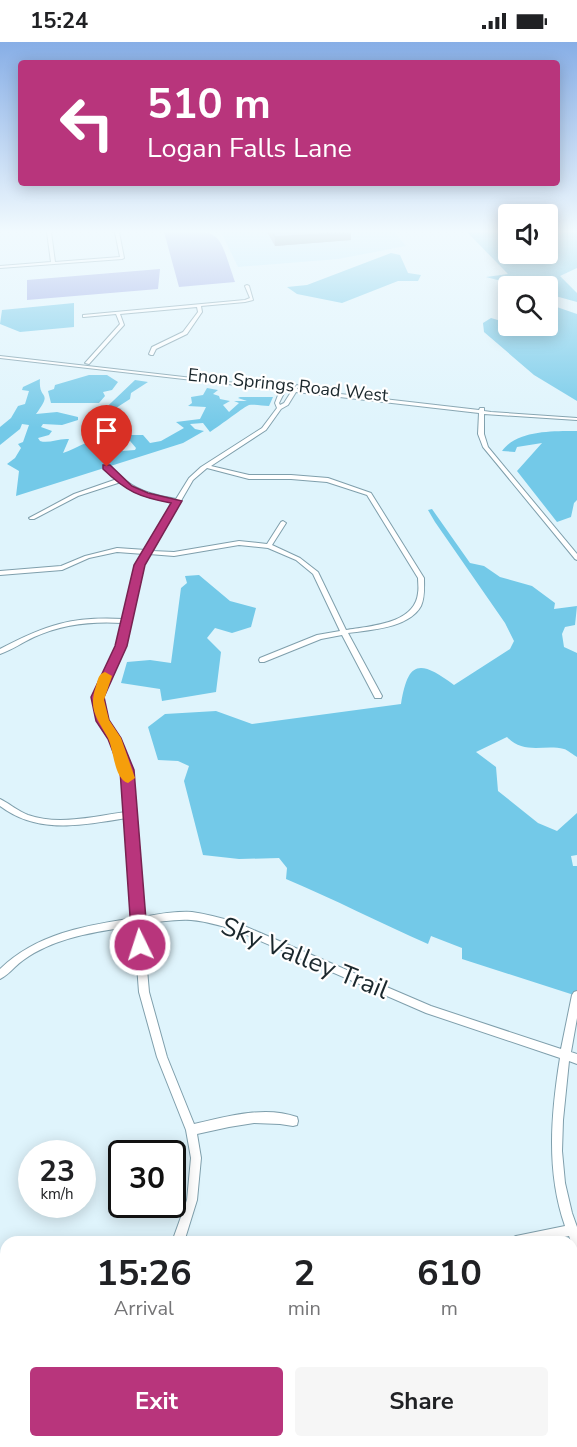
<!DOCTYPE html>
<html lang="en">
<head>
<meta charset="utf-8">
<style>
	:root { --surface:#fff; --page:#f6f6f6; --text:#202124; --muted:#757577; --accent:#b8357c }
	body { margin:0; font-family:"Nunito Sans",sans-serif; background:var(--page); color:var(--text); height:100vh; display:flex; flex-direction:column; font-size:22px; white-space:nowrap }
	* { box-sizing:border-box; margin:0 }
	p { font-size:20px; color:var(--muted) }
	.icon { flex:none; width:33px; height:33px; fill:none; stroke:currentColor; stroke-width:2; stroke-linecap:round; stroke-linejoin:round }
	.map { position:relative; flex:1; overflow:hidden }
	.sheet { position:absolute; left:0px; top:1194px; width:578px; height:212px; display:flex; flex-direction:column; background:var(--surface); border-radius:18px 18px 0 0; box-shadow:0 3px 15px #0003 }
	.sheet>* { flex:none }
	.top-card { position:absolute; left:18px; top:18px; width:542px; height:126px; border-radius:6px; box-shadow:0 3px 15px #0003; background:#b8357c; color:#fff; overflow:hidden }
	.fabs { position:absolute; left:498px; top:162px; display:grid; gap:12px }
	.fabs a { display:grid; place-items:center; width:60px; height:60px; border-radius:6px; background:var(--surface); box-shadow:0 3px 15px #0003; font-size:30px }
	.speed { position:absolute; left:18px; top:1098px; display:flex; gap:12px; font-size:30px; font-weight:700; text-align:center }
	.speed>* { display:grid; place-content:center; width:78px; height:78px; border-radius:50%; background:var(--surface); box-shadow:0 3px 15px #0003; line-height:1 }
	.speed small { font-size:15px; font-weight:400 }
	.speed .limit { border:3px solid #111; border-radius:9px; background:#fff; color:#111 }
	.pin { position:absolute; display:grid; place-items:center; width:51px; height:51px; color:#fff; margin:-62px -26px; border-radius:50% 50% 50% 0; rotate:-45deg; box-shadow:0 0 6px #0007 }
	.pin .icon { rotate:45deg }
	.me { position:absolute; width:66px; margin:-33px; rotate:356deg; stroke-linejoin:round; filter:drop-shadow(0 0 4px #0008) }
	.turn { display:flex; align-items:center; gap:21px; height:126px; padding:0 30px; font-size:27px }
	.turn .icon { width:78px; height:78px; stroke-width:2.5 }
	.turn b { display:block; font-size:42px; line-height:51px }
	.eta { display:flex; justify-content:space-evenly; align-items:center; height:102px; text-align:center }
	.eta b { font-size:36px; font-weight:700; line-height:42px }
	.primary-button { display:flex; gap:12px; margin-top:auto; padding:12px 30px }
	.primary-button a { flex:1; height:69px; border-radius:6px; background:var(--accent); color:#fff; font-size:24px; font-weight:700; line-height:69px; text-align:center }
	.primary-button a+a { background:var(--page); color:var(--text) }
	.status { display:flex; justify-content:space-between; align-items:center; height:42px; padding:0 30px; background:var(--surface); direction:ltr }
	.status svg { height:16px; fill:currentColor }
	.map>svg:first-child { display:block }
	.built { fill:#c0ebfc }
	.forest { fill:#73c9e8 }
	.water { fill:#97a4e4 }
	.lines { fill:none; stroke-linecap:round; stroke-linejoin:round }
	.minor-casing { stroke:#7f9fac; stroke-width:2 }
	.minor { fill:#fff; fill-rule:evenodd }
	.wall { fill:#8b9eb1 }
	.shaded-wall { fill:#718190 }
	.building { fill:#a2b8ce; stroke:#718190; stroke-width:1.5 }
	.route { fill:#b8357c; stroke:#782251; stroke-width:1.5 }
	.slow { fill:#f59e0b }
	.labels { text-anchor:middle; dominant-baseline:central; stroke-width:4.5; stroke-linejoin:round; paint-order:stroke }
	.far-street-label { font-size:18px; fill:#1b282d; stroke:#fff }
	.near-street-label { font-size:26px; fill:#1b282d; stroke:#fff }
</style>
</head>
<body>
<div class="status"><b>15:24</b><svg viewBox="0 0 49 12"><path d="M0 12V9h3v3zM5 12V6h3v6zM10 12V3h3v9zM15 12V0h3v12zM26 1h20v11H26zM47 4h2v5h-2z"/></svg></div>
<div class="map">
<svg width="577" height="1405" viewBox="0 0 577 1405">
	<rect width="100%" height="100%" fill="#dff4fc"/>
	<path class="built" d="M221,190H394L406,204L338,217L238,225Z"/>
	<path class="forest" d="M467,190H508V212H548V190H577V226L560,234L577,251V260L548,252V244H520L486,235L508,232Z
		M391,211L400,213L408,231L421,233L418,239H398L342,261L297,252L287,245L307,243Z
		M74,261V285L20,290L0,282L2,268Z
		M548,262L577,272V359L534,333L484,290L483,281L491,276L508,281V284H548Z
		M89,333H107L118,340L112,348L103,350L105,354L99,361H51L48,349L54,347L55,343Z
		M40,337C38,360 54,347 36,372L57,370L78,375V378L62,383L43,382L41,385L52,389L49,393L38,396L40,399C49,402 58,396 69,397L63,411C84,404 107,384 127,403L122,409L135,408L136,406L125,393H143L150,401L161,399L184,386L176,380L200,377L206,365L188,364L192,361L191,355L203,353L207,346L218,348L213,352L219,354L220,357L230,359L223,363L229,370L239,361L234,359H247L238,356L240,355H273L269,364C263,364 255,362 249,363C245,364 221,383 210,390L203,381L190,382L195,387L204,389L183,401L16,454L19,429L7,422L15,416L21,406L18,402L23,400L29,383L22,382L20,387L0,403V385L11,376L18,364L25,362L29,349L22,348L23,345Z
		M135,338L148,340L131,351L130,357L116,366L122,367L110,370L111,374L99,379L107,382L96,385L88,394L82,395L87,384L94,383L90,382L92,379Z
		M577,389V458L574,461L571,475L557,480L517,429L542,401L517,405L515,410L502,409C517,388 554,389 577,389Z
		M432,467L470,521L484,524L500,535L532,544L555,561L554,567L577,564L575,583L565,585L562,592L564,605L577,611V715C573,713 568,708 564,707C545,702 523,713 507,695L476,710L496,725L498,749L538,781L557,789L577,771V813L571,814L573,824H577V954L462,917V906L431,894L428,902C380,881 334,857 286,837L287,826L279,816L239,817L203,813L184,739L189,724L178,719L158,718L148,685L165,672L216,669L252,682L401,662C408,619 419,617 454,643L510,607L514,599L505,581L435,480L428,468Z
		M199,533L230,559L256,566L251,585L232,591L215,586L207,596L221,610L216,650L162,659L160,647L121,641L127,620L150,618L171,621L181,546L187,541L185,534Z"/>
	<path class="water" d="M164,190C223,190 216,184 235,240L179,245Z
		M160,227L158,247L27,258V238Z"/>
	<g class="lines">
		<g class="minor-casing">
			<path id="minor" d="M47,190H51L55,220L120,215L115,190H119L124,216L122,217L0,226V224L51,220Z
				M247,243L249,244L253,258L245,260L201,264L202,270L187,292L156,307L153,313H151L149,312L152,305L183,290L198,270L197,265L120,272L124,283L89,322L85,321L120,282L116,272L84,275H83V273L245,258L250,256L245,244Z
				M0,314L281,346L284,344H286V346L293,347L297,343L299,344L297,347L479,368L480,366H484V369L491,370L577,376V378L484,372V392L488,405L577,512V518L575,517L483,405L478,392L479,371L296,350L288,363L281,367L266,388L211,424L249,433H291L328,436L371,451L424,536C424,545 425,555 421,564C409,586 370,588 348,591L382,654L381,656H375L342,593L321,597L264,620H260L259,618L260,616L317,593L340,589L313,532L296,518L268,506L239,503L174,514L149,512L143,523L130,578L131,579L130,581L124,604L101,655L107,679L118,696L131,728L143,875C159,872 175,869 192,870C206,872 221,876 235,880L431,964L561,1007L572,953L574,950L577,949V976L571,1010L577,1012V1022L569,1019L563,1078L562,1109L565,1141L572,1171L577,1185V1207L573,1205L569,1194L542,1200H510L512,1196L516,1194L565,1184C546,1130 551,1072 560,1016L426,971L233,887C220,884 206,879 191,878C175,877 159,880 143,882L149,950L167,1015L194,1082C226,1075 264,1063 297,1075L298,1079L297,1083L293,1084L280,1082L254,1081L229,1085L197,1092L201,1116L197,1158L184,1200H172L187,1158L191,1116L186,1088L157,1015L139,950L134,884C100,889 65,894 34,911C27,915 20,920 15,925C10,930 6,934 0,937V927C38,891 84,884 134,876L127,776C83,783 38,793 0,764V757C10,762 18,769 28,773C59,784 95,774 126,770L123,728L110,696L99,679L93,655L118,604L123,581C92,579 63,582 34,595C23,600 12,608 0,612V607C45,583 72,574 124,577L137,523L144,512L117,510L89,516L62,528L0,533V529L61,524L85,514L117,506L146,508L174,460C155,456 137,452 121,440L78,454L34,477H30L29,476L74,452L117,437L105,426L104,425L107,423C114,428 119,434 126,439C141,450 158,454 176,457L189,436L201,425L262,386L277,366L275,361L280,348L0,316ZM285,349L291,350L284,361L280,363L279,361ZM207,426L249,437H291L327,440L367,453L418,536C418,541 419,546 418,551C415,582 370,584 346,588L318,530L300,516L272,503L286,481L283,479L281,480L267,502L239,499L174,510L152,509L193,438Z
				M0,1381L6,1383V1395L0,1393Z
				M51,1400H96L95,1405H54Z"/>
		</g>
		<use href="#minor" class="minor"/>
	</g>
	<path class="wall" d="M267,190H351V198L275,204Z"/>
	<path class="shaded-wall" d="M351,190V198L275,204V195Z"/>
	<path class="building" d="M272,190H347L275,195Z"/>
	<linearGradient id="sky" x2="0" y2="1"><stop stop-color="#87aee6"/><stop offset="0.49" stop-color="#f1fafe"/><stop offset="1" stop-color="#f1fafe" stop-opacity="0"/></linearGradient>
	<rect width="577" height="386" fill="url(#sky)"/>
	<path class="route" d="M103,423H110L132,444L148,451L182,459L145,523L127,604L104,655L109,678L121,696L134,728L148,903L146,908H134L132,903L120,728L108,697L96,679L91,655L115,604L134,523L171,461C139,455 127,450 103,427Z"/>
	<path class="slow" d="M105,630L112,634L104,658L109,678L121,696L135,736L128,741C114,737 114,708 108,696C97,676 88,668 96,644C98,638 98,632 105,630Z"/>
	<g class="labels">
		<g class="far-street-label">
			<text transform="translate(288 343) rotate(6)">Enon Springs Road West</text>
		</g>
		<g class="near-street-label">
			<text transform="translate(305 916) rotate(22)">Sky Valley Trail</text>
		</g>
	</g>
</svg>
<div class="fabs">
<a><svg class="icon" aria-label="sound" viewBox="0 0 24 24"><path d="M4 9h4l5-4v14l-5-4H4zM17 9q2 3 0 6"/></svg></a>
<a><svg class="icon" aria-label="search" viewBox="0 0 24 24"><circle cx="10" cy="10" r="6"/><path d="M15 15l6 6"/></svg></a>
</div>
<div class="speed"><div>23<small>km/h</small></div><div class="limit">30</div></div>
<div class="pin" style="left:107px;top:425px;background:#d93025"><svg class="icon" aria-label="arrive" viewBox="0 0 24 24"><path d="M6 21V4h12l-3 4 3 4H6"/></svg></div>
<svg class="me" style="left:140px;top:903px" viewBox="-20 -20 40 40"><circle r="17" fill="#b8357c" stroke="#fff" stroke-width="3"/><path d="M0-11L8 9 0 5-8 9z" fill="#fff"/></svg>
<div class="top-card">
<div class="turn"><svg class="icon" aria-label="left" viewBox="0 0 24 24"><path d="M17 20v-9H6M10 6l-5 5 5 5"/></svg><div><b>510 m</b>Logan Falls Lane</div></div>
</div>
<section class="sheet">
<div class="eta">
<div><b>15:26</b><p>Arrival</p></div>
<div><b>2</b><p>min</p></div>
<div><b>610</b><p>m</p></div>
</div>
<div class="primary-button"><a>Exit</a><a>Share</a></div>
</section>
</div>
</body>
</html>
